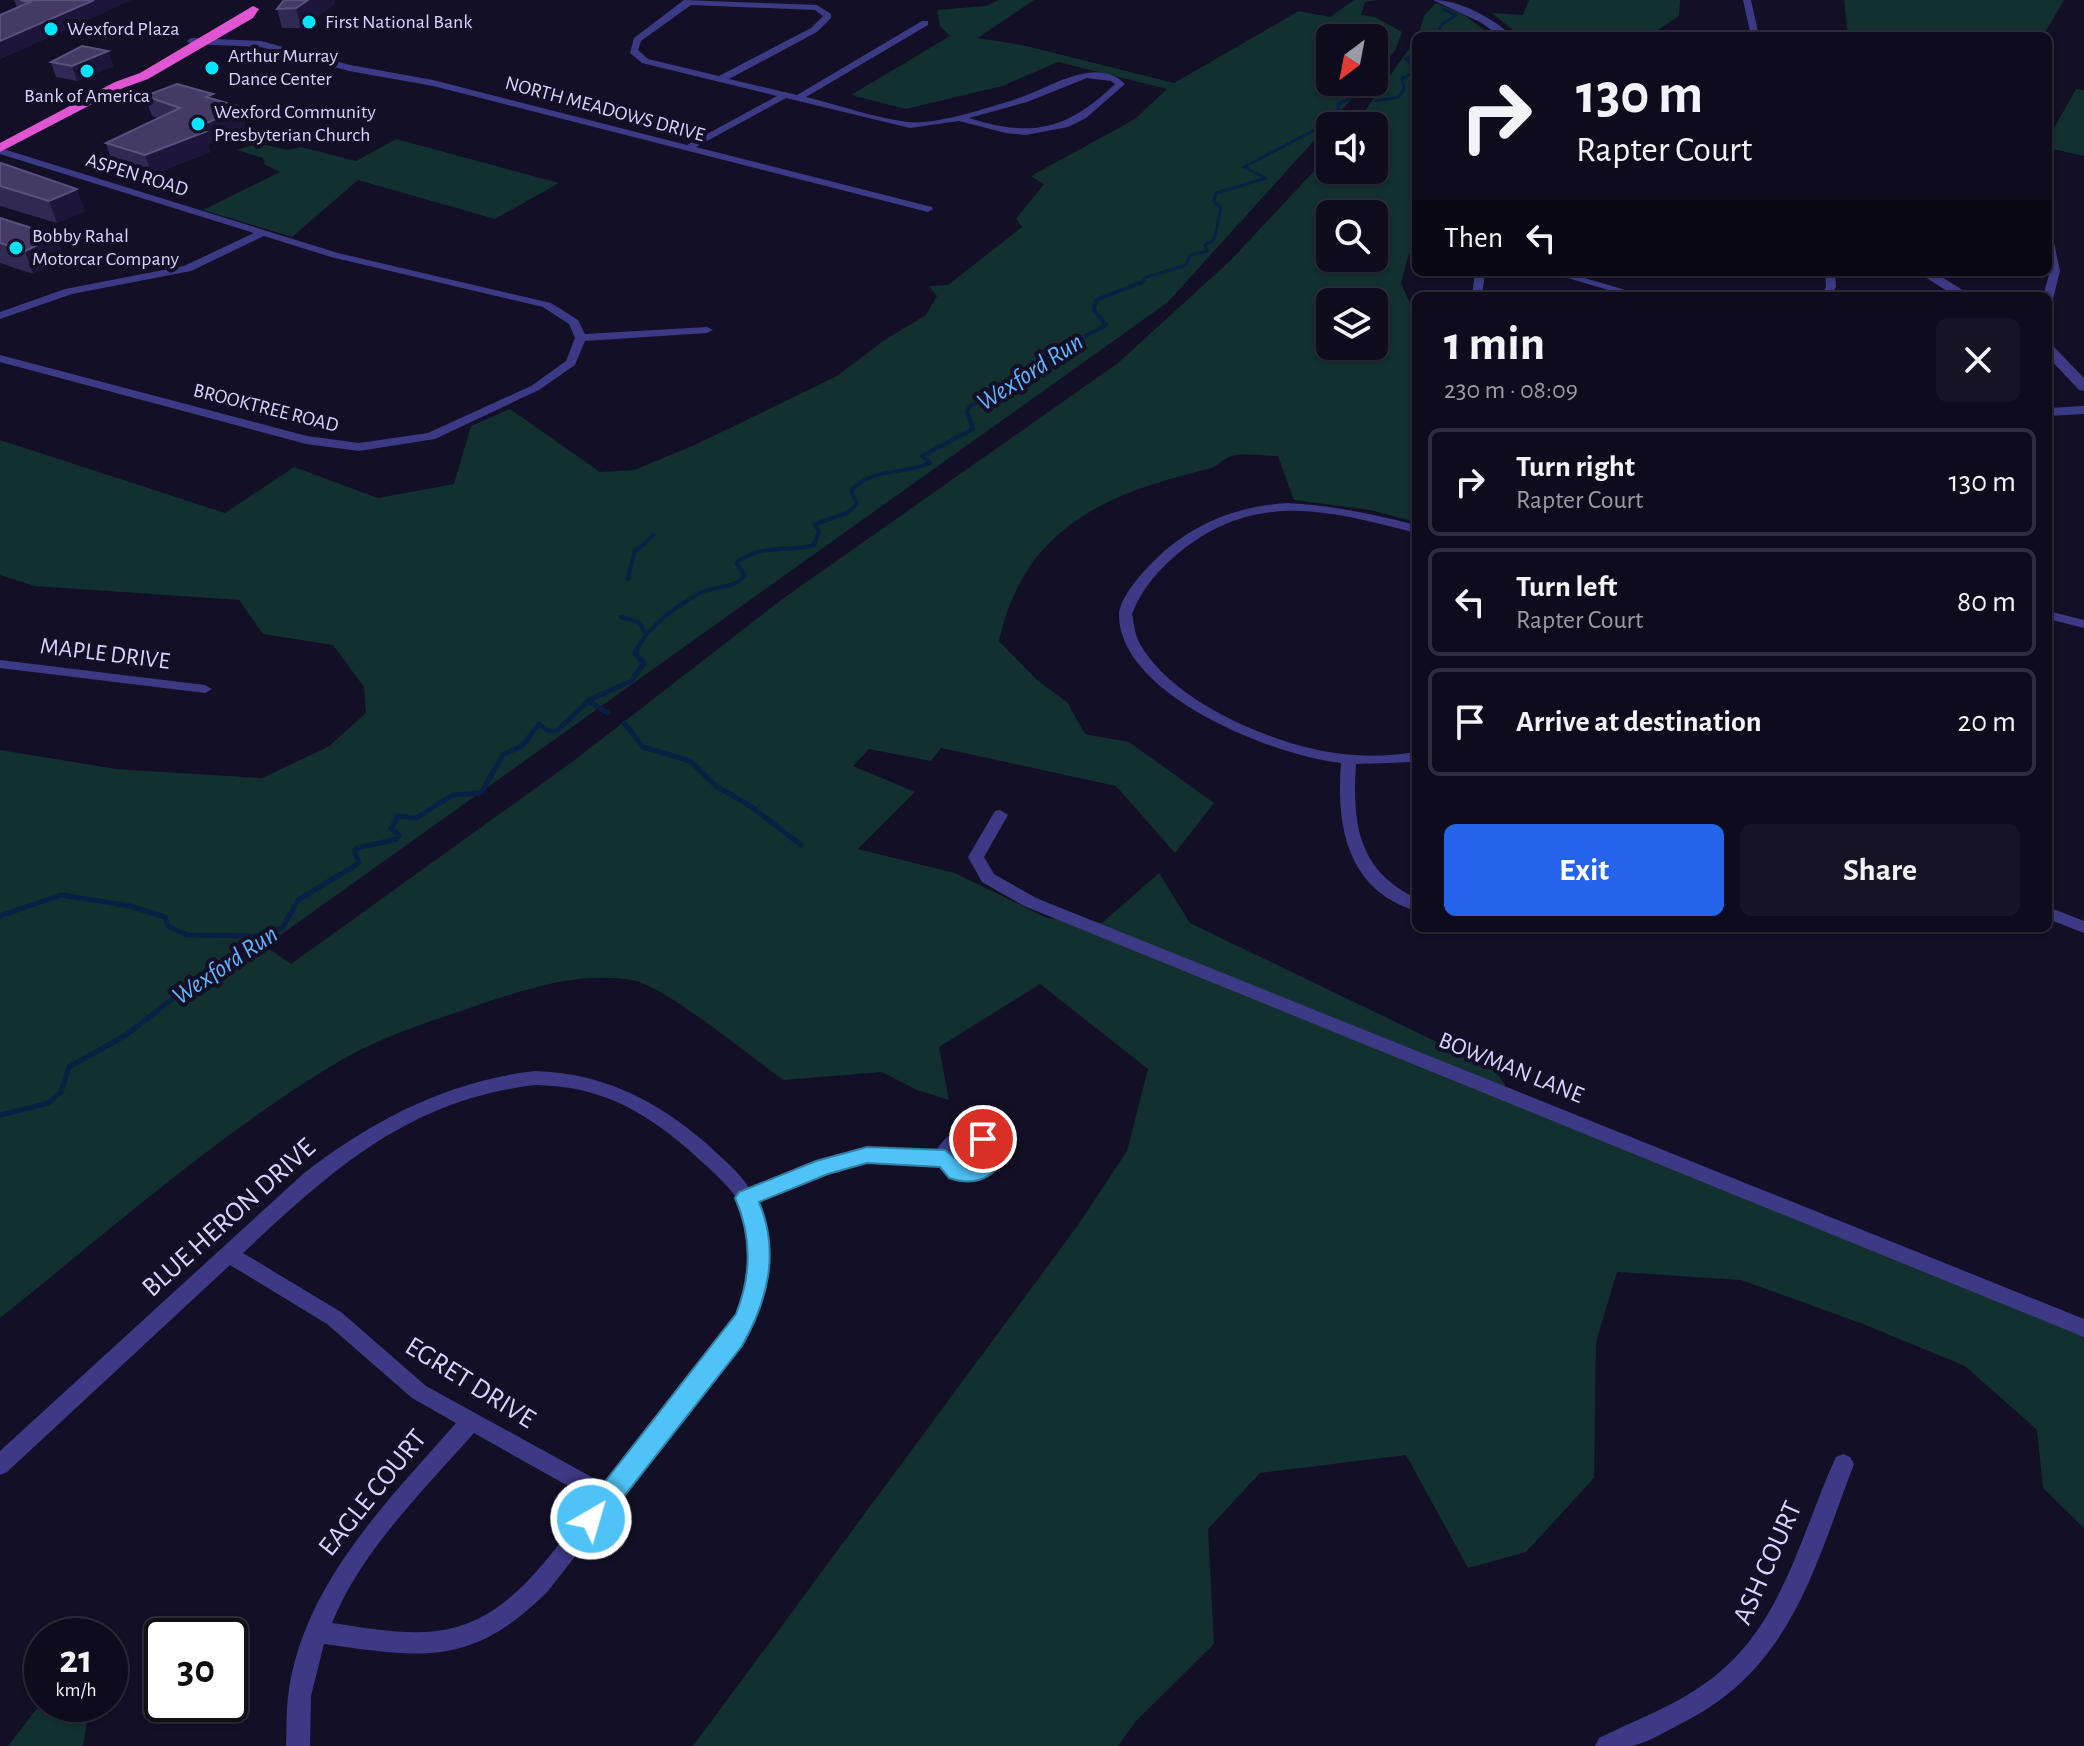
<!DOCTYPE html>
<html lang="en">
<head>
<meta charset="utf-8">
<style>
	:root { --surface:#0e0b1c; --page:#171425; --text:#f1f3f6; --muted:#9b9ba3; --line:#2e2b3b; --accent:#2563eb }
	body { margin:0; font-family:"Alegreya Sans",sans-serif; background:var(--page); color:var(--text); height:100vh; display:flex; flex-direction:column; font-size:30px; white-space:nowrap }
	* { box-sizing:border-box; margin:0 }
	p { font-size:26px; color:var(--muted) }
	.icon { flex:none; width:44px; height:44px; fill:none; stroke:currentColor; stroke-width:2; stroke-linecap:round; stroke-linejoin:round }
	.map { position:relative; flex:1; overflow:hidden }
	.panel { position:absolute; left:1412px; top:292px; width:640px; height:640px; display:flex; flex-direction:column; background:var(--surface); border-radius:12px; box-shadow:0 2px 6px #0004,0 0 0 2px var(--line) }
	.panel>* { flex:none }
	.hud { position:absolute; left:1412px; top:32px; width:640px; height:244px; border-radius:12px; box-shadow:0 2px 6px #0004,0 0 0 2px var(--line); background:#0e0b1c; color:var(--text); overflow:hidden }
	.needle { width:52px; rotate:212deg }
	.tools { position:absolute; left:1316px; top:24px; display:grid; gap:16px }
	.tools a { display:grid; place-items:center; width:72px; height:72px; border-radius:12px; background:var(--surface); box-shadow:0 2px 6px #0004,0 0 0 2px var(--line); font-size:40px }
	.speed { position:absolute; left:24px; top:1618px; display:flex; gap:16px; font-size:40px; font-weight:700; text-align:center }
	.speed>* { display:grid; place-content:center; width:104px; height:104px; border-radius:50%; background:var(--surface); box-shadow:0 2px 6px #0004,0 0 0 2px var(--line); line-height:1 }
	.speed small { font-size:20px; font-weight:400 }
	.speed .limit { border:4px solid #111; border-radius:12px; background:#fff; color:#111 }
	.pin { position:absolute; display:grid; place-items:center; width:68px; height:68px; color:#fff; margin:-34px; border:4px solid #fff; border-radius:50%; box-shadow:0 2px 8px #0007 }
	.me { position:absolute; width:88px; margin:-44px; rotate:38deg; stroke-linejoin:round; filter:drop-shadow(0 0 6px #0008) }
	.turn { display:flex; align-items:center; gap:28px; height:168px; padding:0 32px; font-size:36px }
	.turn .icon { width:104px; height:104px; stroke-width:2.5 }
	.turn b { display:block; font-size:56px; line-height:68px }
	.then { display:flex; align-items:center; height:76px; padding:0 32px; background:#0003; gap:16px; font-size:30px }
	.round { display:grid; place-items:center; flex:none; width:84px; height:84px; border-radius:12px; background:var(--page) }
	.head { display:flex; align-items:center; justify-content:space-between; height:136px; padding:0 32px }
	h1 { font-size:48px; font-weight:700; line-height:60px }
	.button { display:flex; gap:16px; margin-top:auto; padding:16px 32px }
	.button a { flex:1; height:92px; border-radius:12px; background:var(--accent); color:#fff; font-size:32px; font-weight:700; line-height:92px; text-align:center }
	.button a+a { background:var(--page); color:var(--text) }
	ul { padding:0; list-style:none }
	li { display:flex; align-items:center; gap:24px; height:108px; margin:0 16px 12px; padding:0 16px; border:4px solid var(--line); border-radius:12px }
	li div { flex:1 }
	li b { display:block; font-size:30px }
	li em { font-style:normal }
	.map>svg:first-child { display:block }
	.green { fill:#12302f; fill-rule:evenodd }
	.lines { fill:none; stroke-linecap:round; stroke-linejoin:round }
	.stream-far2 { stroke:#0a1f44; stroke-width:3 }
	.stream-far1 { stroke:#0a1f44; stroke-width:4 }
	.stream { stroke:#0a1f44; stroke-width:5 }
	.minor { fill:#3d3a85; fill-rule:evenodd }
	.tertiary { fill:#3d3a85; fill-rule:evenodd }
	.trunk { fill:#e055d1; fill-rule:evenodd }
	.wall { fill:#312854 }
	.shaded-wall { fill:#1d163a }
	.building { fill:#433a66; stroke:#5a527e; stroke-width:2 }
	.route { fill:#4fc3f7; stroke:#337fa1; stroke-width:2 }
	.poi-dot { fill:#00e5ff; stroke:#130f26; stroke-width:3 }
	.labels { text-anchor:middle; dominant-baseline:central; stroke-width:8; stroke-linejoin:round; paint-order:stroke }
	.far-poi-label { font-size:20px; fill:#d9d4ff; stroke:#130f26; text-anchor:start }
	.far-street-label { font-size:20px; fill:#d9d4ff; stroke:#130f26 }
	.street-label { font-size:24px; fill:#d9d4ff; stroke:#130f26 }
	.water-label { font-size:26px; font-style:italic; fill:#62b6ff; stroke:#130f26 }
	.near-street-label { font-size:28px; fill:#d9d4ff; stroke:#130f26 }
</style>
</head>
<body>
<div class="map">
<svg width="2084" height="1746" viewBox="0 0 2084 1746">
	<rect width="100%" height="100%" fill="#130f26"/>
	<path class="green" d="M998,0H1034L978,38L1022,45L1174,83L1299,11L1330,17L1354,0H1378L1365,2L1361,15L1375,17L1402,32L1395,51L1374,74V38H1330V82H1367L1168,302L265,946L291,964L572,762L781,600L1118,363L1231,260L1330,154V170H1374V126H1354L1416,39V244L1409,254L1401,283L1416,317V522L1370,510L1294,500L1278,456C1264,456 1242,452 1229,457C1221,461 1216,467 1208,469C1103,494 1024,529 999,641L1037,680L1067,702L1085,734L1129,742L1214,803L1175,853L1116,786L941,748L931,761L869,749L853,766L915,792L858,849L955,873L1047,918L1102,923L1159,873L1190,923L1495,1070L1505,1085L1506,1100L2084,1334V1528L2043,1488L2037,1430L1965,1366L1863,1324L1741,1280L1617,1272L1596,1342L1594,1478L1526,1552L1468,1568L1406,1455L1260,1473L1208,1529L1214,1644L1136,1721L1118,1746H693L1078,1225L1127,1151L1148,1069L1040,984L939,1047L949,1100L917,1090L882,1072L783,1080C752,1058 664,985 632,980C580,972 533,987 484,1003C435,1020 378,1037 333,1065C214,1137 108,1232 0,1318V750L116,769L262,778L328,747L366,713L364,687L333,645L263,634L239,600L35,586L0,575V440L225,513L294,467L378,498L454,484L471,426L510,409L600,472L634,470L697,444L837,376L883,341L926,315L937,296L929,286L948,285L1022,227L1016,219L1044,184L1031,176L1135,119L1167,89L1058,62L1002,86L906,109L851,95L950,36L940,26L937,10L986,6ZM1330,214H1374V258H1330ZM1330,302H1374V346H1330Z
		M1529,0H1680L1679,16L1655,32V36H1520L1492,13L1523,15Z
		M1844,0H2064L2043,36H1848Z
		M1436,3L1463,14L1492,36H1418L1424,16Z
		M2076,89L2084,90V156L2048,148V129L2053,130Z
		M396,139L559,183L495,219L358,180L292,237L203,210L280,172L265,165L263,158L237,150L258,143L287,150L301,147L356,161Z
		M42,1702L90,1704L83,1746H8Z"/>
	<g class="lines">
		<path class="stream-far2" d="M1437,36L1441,25L1456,15L1444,10V6
			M1416,55L1405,59L1416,67
			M1376,101L1398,97L1404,90L1402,78L1416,72
			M1140,284L1147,277L1186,265L1190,255L1207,251L1205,245L1214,240L1221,208L1214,201L1216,193L1266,178L1244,167L1324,125L1329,120L1328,113L1339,112L1338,104L1352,98"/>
		<path class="stream-far1" d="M628,579L634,552L654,535
			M621,617L638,622L645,632
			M636,651C648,626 675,607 700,593C716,585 733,590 745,575L736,563C762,543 785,553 814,545L819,531L815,524L847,513L857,504L851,491C872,467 903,475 930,463L922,456L973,429L967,411L970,406L1034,374L1045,358L1106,325L1094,310L1096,300L1142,282"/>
		<path class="stream" d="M588,701L608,713
			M624,723L643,747L690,761L716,786L752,807L801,845
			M0,916L61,895L130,906L165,917L168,926L187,935L259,936
			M0,1115L49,1103L61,1092L69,1067L126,1035L197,980L232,966L245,946L283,927L298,900L356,865L359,862L354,851L357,848L397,839L399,835L391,829L398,816L416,818L453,795L481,793L503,755L523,745L539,724L549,731H557L589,700L631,681L644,663L635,653L637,649"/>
		<path class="minor" d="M684,0L817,5L831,14V18L817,32L729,79L797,95L922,21H928V25L806,97C839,105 874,118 908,122C937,125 987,108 1016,99C1047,90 1095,54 1125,84L1086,118L1068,127L1026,135L1006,133L959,121L910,128L786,98L696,147L932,207L933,209L928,212L433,86L349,71L261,47L191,44L187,41L191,38L261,41L350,65L433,80L687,145L777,96L642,63L630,53L634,38ZM691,5L815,10L823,16L811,28L719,76L648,59L638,50L641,41ZM1087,78L1111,81L1115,84C1067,130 1032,138 969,118L1027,102Z
			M1743,0H1751L1759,36H1751Z
			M0,148L338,253L551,303L578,320L585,334L707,327L713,330L707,333L585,341L575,365L539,390L435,439L359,451L306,444L0,362V355L307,436L359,443L428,433L531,386L566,361L575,338L569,324L543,307L331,257L264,236L191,271L72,294L0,319V312L65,289L184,266L254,233L0,154Z
			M2048,235L2053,238L2060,271L2053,299L2048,302V296H2043L2050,271Z
			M1475,272H1485L1482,296H1472Z
			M1547,272H1564L1646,296H1629Z
			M1825,272H1835L1836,287L1831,296H1821L1826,287Z
			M2084,406V414L2048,416V408Z
			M1286,503C1331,505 1373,514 1416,525V533C1329,511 1258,490 1181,551C1159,569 1142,588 1132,614C1134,624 1135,635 1140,644C1172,700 1262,739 1323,751C1354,757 1385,757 1416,752V762L1356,764C1352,823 1358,871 1416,898V911C1347,890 1336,826 1341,763C1275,756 1121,696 1119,616C1118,598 1146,568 1159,556C1196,522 1236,507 1286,503Z
			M2048,611L2084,620V628L2048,619Z
			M0,660L205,685L212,689L205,693L0,668Z
			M1000,810L1008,815L984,857L994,874L1036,898L2084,1319V1337L1024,906L982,882L968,857L995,811Z
			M2048,907L2084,921V933L2048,919Z
			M535,1071C603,1073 656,1100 707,1144C722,1158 738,1171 750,1189L816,1162L867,1148L936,1151C952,1124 970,1128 995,1139L1001,1161C988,1183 955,1189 940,1166L867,1162L827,1173L757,1202C781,1250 765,1300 741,1345L548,1591C472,1667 423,1658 324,1644L311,1696L310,1746H286C287,1730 286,1713 288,1697C301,1587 386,1503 456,1423L412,1398L327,1324L230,1265L7,1472L0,1475V1451L303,1174C372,1120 448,1081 535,1071ZM535,1085C599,1086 641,1109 689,1150C704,1164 720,1177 733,1193C763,1235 750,1291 727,1333L606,1485L426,1386L341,1312L243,1253C332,1170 408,1100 535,1085ZM970,1143L981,1148L982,1158L972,1166C962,1166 956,1164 954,1153L959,1146ZM474,1433L593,1500C551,1552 510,1623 437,1631C402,1635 366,1628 332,1623C361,1551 423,1491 474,1433Z
			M1843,1454L1850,1457L1854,1464C1815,1566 1792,1665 1688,1720C1671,1728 1650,1742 1632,1746C1621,1746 1607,1746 1595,1746L1599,1738C1635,1720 1675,1706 1707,1682C1783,1627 1799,1537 1836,1457Z"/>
		<path class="tertiary" d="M1433,0C1460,0 1493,18 1512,36H1500L1480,22Z
			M1917,272H1934L1972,296H1955Z
			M2048,345L2053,346L2084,378V391L2079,390L2048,357Z"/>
		<path class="trunk" d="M253,6L259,9L253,18L148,79L123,88L0,152V143L115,82L140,73Z"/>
	</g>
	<path class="wall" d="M14,0H131L0,59V15L17,8Z
		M335,4L301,28H282L277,9Z
		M108,51L113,66L77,81L56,77L51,62Z
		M145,96L214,99L241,107L246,127L208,145L210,152L152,175L112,163L106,143L159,118L152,116Z
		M0,163L85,211L57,223L0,206Z
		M0,218L65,259L33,274L0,263Z"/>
	<path class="shaded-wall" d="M94,0H131L0,59V41Z
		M308,0H335V4L301,28L296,8Z
		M108,51L113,66L77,81L72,66Z
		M241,107L246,127L208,145L210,152L152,175L145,155L194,129Z
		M77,189L85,211L57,223L49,201Z
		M57,236L65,259L33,274L25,251Z"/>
	<path class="building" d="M20,0H94L0,41V15L30,2Z
		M284,0H308L296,8L277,9Z
		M82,46L108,51L72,66L51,62Z
		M177,84L213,94L206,97L241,107L194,129L205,132L145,155L106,143L180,108L145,96Z
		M0,163H1L77,189L49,201L0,186Z
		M0,218L57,236L25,251L0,243Z"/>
	<path class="route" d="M983,1131L1000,1143L1004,1158C992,1180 973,1186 949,1178L940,1167L867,1163L828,1174L759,1202C780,1252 768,1300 742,1346L600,1527L591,1530L582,1527L579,1519L582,1511L736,1314C751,1276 752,1236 735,1198L739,1192L816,1161L867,1147L945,1150L962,1164L974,1165L983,1157L973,1139Z"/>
	<g class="poi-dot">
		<circle cx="309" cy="22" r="8"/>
		<circle cx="51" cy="29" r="8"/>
		<circle cx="212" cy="68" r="8"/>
		<circle cx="87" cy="71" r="8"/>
		<circle cx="198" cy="124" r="8"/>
		<circle cx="16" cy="248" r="8"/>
	</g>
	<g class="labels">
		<g class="far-poi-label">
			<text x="325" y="22">First National Bank</text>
			<text x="67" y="29">Wexford Plaza</text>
			<text x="228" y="56">Arthur Murray<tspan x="228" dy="23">Dance Center</tspan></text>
			<text x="87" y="96" text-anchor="middle">Bank of America</text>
			<text x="214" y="112">Wexford Community<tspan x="214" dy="23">Presbyterian Church</tspan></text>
			<text x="32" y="236">Bobby Rahal<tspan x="32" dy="23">Motorcar Company</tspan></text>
		</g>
		<g class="far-street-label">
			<text transform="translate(605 109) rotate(15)">NORTH MEADOWS DRIVE</text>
			<text transform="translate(137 175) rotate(17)">ASPEN ROAD</text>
			<text transform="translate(266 408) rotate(14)">BROOKTREE ROAD</text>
		</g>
		<g class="street-label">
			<text transform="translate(105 654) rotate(7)">MAPLE DRIVE</text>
			<text transform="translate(1511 1068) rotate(22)">BOWMAN LANE</text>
		</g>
		<g class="water-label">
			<text transform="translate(1030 372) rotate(-33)">Wexford Run</text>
			<text transform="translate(225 965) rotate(-34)">Wexford Run</text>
		</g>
		<g class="near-street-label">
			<text transform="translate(229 1218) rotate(-42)">BLUE HERON DRIVE</text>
			<text transform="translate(470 1383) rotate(32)">EGRET DRIVE</text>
			<text transform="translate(373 1493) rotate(-51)">EAGLE COURT</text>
			<text transform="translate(1768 1563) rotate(-66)">ASH COURT</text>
		</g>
	</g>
</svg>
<div class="tools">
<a><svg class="needle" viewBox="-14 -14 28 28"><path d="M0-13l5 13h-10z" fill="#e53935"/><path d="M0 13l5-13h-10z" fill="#9b9ba3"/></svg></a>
<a><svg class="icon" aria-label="sound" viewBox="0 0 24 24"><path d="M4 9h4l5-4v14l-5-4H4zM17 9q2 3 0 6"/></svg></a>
<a><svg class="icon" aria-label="search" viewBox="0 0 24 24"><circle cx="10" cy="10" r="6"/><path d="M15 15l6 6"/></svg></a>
<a><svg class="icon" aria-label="layers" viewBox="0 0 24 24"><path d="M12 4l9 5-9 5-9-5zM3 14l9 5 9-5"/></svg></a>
</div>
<div class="speed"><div>21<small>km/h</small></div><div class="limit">30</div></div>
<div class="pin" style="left:983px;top:1139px;background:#d93025"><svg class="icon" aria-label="arrive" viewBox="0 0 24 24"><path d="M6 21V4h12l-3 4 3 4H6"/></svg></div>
<svg class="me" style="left:591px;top:1519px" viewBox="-20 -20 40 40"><circle r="17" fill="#4fc3f7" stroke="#fff" stroke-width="3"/><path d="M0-11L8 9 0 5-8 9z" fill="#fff"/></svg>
<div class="hud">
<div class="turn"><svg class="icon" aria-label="right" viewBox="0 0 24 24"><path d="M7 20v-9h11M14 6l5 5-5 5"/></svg><div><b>130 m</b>Rapter Court</div></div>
<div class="then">Then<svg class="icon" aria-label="left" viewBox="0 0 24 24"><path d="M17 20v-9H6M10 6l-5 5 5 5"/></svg></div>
</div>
<section class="panel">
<div class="head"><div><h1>1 min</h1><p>230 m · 08:09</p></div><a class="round"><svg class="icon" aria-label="close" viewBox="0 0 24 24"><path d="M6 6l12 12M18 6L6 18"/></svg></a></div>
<ul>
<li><svg class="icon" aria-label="right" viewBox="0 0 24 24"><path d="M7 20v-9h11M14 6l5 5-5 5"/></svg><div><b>Turn right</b><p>Rapter Court</p></div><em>130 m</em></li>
<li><svg class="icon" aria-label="left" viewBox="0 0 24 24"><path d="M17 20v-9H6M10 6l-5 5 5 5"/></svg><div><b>Turn left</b><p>Rapter Court</p></div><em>80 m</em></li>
<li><svg class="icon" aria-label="arrive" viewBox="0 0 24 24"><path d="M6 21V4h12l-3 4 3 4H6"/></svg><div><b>Arrive at destination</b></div><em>20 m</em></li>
</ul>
<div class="button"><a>Exit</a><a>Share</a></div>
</section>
</div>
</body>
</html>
